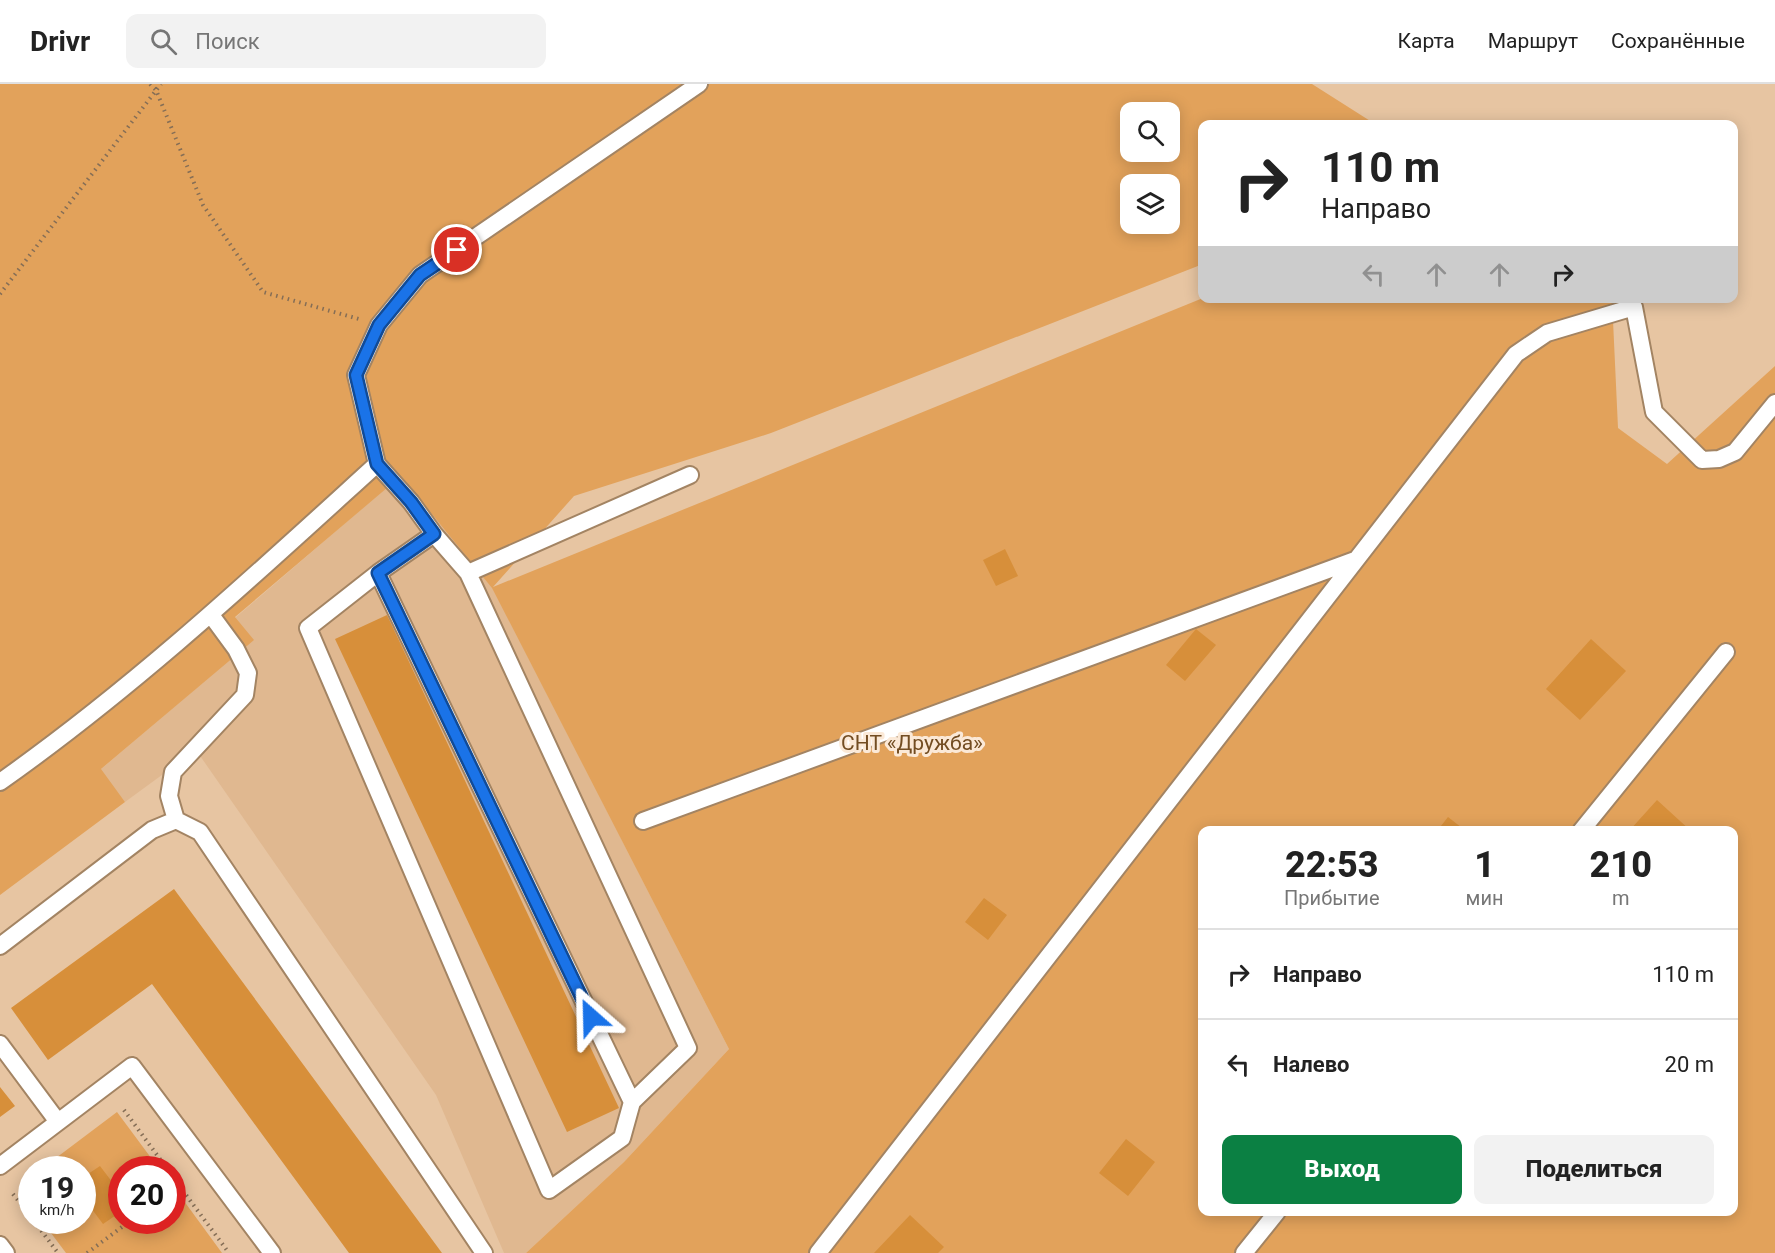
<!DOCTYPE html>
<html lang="ru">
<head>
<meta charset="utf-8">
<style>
	:root { --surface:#fff; --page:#f2f2f2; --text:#222; --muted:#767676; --line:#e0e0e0; --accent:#0b8043 }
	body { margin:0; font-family:Roboto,sans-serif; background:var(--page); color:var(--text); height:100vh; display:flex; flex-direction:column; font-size:22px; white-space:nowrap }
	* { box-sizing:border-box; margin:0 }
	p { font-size:20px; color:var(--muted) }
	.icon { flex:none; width:33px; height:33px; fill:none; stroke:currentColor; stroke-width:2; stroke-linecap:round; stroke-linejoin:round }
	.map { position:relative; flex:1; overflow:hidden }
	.panel { position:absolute; left:1198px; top:742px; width:540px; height:390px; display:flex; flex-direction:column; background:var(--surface); border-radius:12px; box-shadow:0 3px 15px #0003 }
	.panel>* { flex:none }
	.banner { position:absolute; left:1198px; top:36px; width:540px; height:183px; border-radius:12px; box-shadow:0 3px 15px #0003; background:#fff; color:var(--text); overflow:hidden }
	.fabs { position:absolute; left:1120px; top:18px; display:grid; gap:12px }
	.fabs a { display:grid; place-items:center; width:60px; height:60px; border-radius:12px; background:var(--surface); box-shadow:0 3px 15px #0003; font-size:30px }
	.speed { position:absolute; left:18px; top:1072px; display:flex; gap:12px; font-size:30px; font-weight:700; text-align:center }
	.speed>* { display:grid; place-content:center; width:78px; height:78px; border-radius:50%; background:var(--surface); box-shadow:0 3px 15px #0003; line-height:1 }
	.speed small { font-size:15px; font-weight:400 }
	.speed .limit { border:9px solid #d22; background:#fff; color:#111 }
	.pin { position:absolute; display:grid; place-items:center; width:51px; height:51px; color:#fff; margin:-26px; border:3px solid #fff; border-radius:50%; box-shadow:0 2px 6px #0007 }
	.me { position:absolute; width:66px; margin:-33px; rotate:335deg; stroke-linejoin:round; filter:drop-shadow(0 0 4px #0008) }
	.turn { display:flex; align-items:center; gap:21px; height:126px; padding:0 24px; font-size:27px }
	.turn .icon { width:78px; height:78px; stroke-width:2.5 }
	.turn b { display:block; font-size:42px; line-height:51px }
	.lanes { display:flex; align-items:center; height:57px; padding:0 24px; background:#0003; justify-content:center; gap:30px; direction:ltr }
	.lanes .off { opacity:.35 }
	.eta { display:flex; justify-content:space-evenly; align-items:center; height:102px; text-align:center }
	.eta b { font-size:36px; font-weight:800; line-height:42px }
	.cta { display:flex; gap:12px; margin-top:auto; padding:12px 24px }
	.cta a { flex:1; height:69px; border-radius:12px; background:var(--accent); color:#fff; font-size:24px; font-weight:800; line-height:69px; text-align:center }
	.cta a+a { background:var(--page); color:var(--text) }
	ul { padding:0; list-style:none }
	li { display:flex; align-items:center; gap:18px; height:90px; padding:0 24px; border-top:2px solid var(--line) }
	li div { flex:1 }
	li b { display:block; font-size:22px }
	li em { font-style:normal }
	header { display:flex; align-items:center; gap:36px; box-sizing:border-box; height:84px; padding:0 30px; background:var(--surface); border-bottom:2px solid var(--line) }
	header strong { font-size:28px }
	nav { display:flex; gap:33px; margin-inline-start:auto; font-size:21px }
	.search { width:420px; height:54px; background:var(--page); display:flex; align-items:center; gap:15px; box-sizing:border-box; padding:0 21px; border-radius:12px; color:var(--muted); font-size:22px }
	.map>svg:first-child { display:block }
	.built { fill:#e0b890 }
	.green { fill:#e2a25b; fill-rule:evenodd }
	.building { fill:#d78f3a }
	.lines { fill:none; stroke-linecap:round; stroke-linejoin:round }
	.service-casing { stroke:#a38463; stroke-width:20 }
	.path { stroke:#856e56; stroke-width:4; stroke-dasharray:1.5 4.5; stroke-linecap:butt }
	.service { stroke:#fff; stroke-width:16 }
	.route-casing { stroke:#114b97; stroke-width:15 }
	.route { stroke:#1a73e8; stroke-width:10 }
	.labels { text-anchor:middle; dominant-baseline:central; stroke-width:6; stroke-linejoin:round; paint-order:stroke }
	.park-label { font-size:21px; fill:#734d22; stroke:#fbe9d7 }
</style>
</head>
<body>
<header>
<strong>Drivr</strong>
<div class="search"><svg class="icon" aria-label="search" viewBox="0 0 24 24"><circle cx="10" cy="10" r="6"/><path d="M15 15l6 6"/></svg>Поиск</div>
<nav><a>Карта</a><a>Маршрут</a><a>Сохранённые</a></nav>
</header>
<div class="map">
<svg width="1775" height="1169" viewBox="0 0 1775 1169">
	<rect width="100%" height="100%" fill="#e7c5a2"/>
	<path class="built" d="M401,391L492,503L729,965L624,1078L526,1169H504L436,1011L196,666L125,718L100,686L253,556L235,534Z"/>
	<path class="green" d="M0,0H1312L1375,40H1203V180L771,349L574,412L493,503L1203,214L1612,215L1618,344L1667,380L1775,282V1169H526L624,1078L729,965L492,504L401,392L235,533L254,556L101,685L125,718L0,811ZM1131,28H1170V68H1131ZM1131,100H1170V140H1131ZM1203,747H1734V1128H1203Z
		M117,1028L160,1086H122V1137H172L173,1102L222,1169H66L42,1137H82V1086H40Z"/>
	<path class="building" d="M1005,465L1018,492L996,502L983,476Z
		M387,531L619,1024L567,1048L335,555Z
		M1196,545L1216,561L1185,597L1166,581Z
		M1591,555L1626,587L1580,636L1546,605Z
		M1657,716L1691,747H1629Z
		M1448,733L1466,747H1437Z
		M174,805L442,1169H349L152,900L48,976L11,924Z
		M984,814L1007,831L988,856L965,838Z
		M0,1003L15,1022L0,1033Z
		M1126,1055L1155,1078L1128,1112L1099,1089Z
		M100,1082L122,1111V1127L103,1140L82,1112V1094Z
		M910,1131L944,1163L938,1169H874Z"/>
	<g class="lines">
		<g class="service-casing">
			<path id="service" d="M690,391L468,489L434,450L411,418L377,380L356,291L379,241L420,191L699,0
				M434,450L378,489L308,544L549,1106L622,1054L632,1018L688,964L468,489
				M378,489L632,1018
				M0,698C135,603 256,490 377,380
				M176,736L169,712L173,688L245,611L248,589L236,565L211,531
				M643,737L1355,476
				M1581,747L1726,568
				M0,862L152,746L176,736L200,748L484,1169
				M0,960L58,1038
				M0,1082L132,982L272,1169
				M0,1161L6,1169
				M818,1169L1516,270L1547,249L1634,223L1654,328L1702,376L1719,375L1735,368L1775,319
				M1244,1169L1277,1128"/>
		</g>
		<path class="path" d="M150,0L156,6L203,121L263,208L359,235
			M0,210L161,0
			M124,1026L168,1086
			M172,1092L229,1169
			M172,1105L179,1100
			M13,1110L32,1134
			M34,1137L58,1169
			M87,1169L130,1137"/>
		<use href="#service" class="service"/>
	</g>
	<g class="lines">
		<g class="route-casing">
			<path id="route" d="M457,166L420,191L379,241L356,291L377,380L411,418L434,450L378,489L591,933"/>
		</g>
		<use href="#route" class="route"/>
	</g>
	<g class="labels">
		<g class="park-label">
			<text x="912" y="659">СНТ «Дружба»</text>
		</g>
	</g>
</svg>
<div class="fabs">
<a><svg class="icon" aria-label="search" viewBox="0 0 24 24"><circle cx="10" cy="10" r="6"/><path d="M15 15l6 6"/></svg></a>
<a><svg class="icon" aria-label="layers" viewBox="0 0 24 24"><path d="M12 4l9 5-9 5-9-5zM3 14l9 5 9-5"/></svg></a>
</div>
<div class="speed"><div>19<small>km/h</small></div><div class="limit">20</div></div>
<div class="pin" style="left:457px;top:166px;background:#d93025"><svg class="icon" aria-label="arrive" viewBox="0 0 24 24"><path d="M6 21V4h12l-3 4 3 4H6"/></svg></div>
<svg class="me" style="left:591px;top:933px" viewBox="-20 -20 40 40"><path d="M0-17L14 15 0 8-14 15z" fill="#1a73e8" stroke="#fff" stroke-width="4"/></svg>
<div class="banner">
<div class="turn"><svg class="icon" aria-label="right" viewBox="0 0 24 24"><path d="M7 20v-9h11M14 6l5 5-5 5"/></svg><div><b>110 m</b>Направо</div></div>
<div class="lanes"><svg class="icon off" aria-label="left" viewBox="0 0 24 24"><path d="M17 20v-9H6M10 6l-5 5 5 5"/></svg><svg class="icon off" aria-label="ahead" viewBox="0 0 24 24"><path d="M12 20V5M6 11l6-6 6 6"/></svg><svg class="icon off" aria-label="ahead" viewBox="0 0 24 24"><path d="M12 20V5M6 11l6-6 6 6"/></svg><svg class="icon" aria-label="right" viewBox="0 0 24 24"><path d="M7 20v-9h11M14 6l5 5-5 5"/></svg></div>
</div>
<section class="panel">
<div class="eta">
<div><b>22:53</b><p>Прибытие</p></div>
<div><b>1</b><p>мин</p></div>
<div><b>210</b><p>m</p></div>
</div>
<ul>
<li><svg class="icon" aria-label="right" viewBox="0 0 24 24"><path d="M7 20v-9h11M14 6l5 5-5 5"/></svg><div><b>Направо</b></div><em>110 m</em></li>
<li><svg class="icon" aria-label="left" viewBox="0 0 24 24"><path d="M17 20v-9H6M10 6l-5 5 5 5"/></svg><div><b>Налево</b></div><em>20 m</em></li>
</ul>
<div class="cta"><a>Выход</a><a>Поделиться</a></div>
</section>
</div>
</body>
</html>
